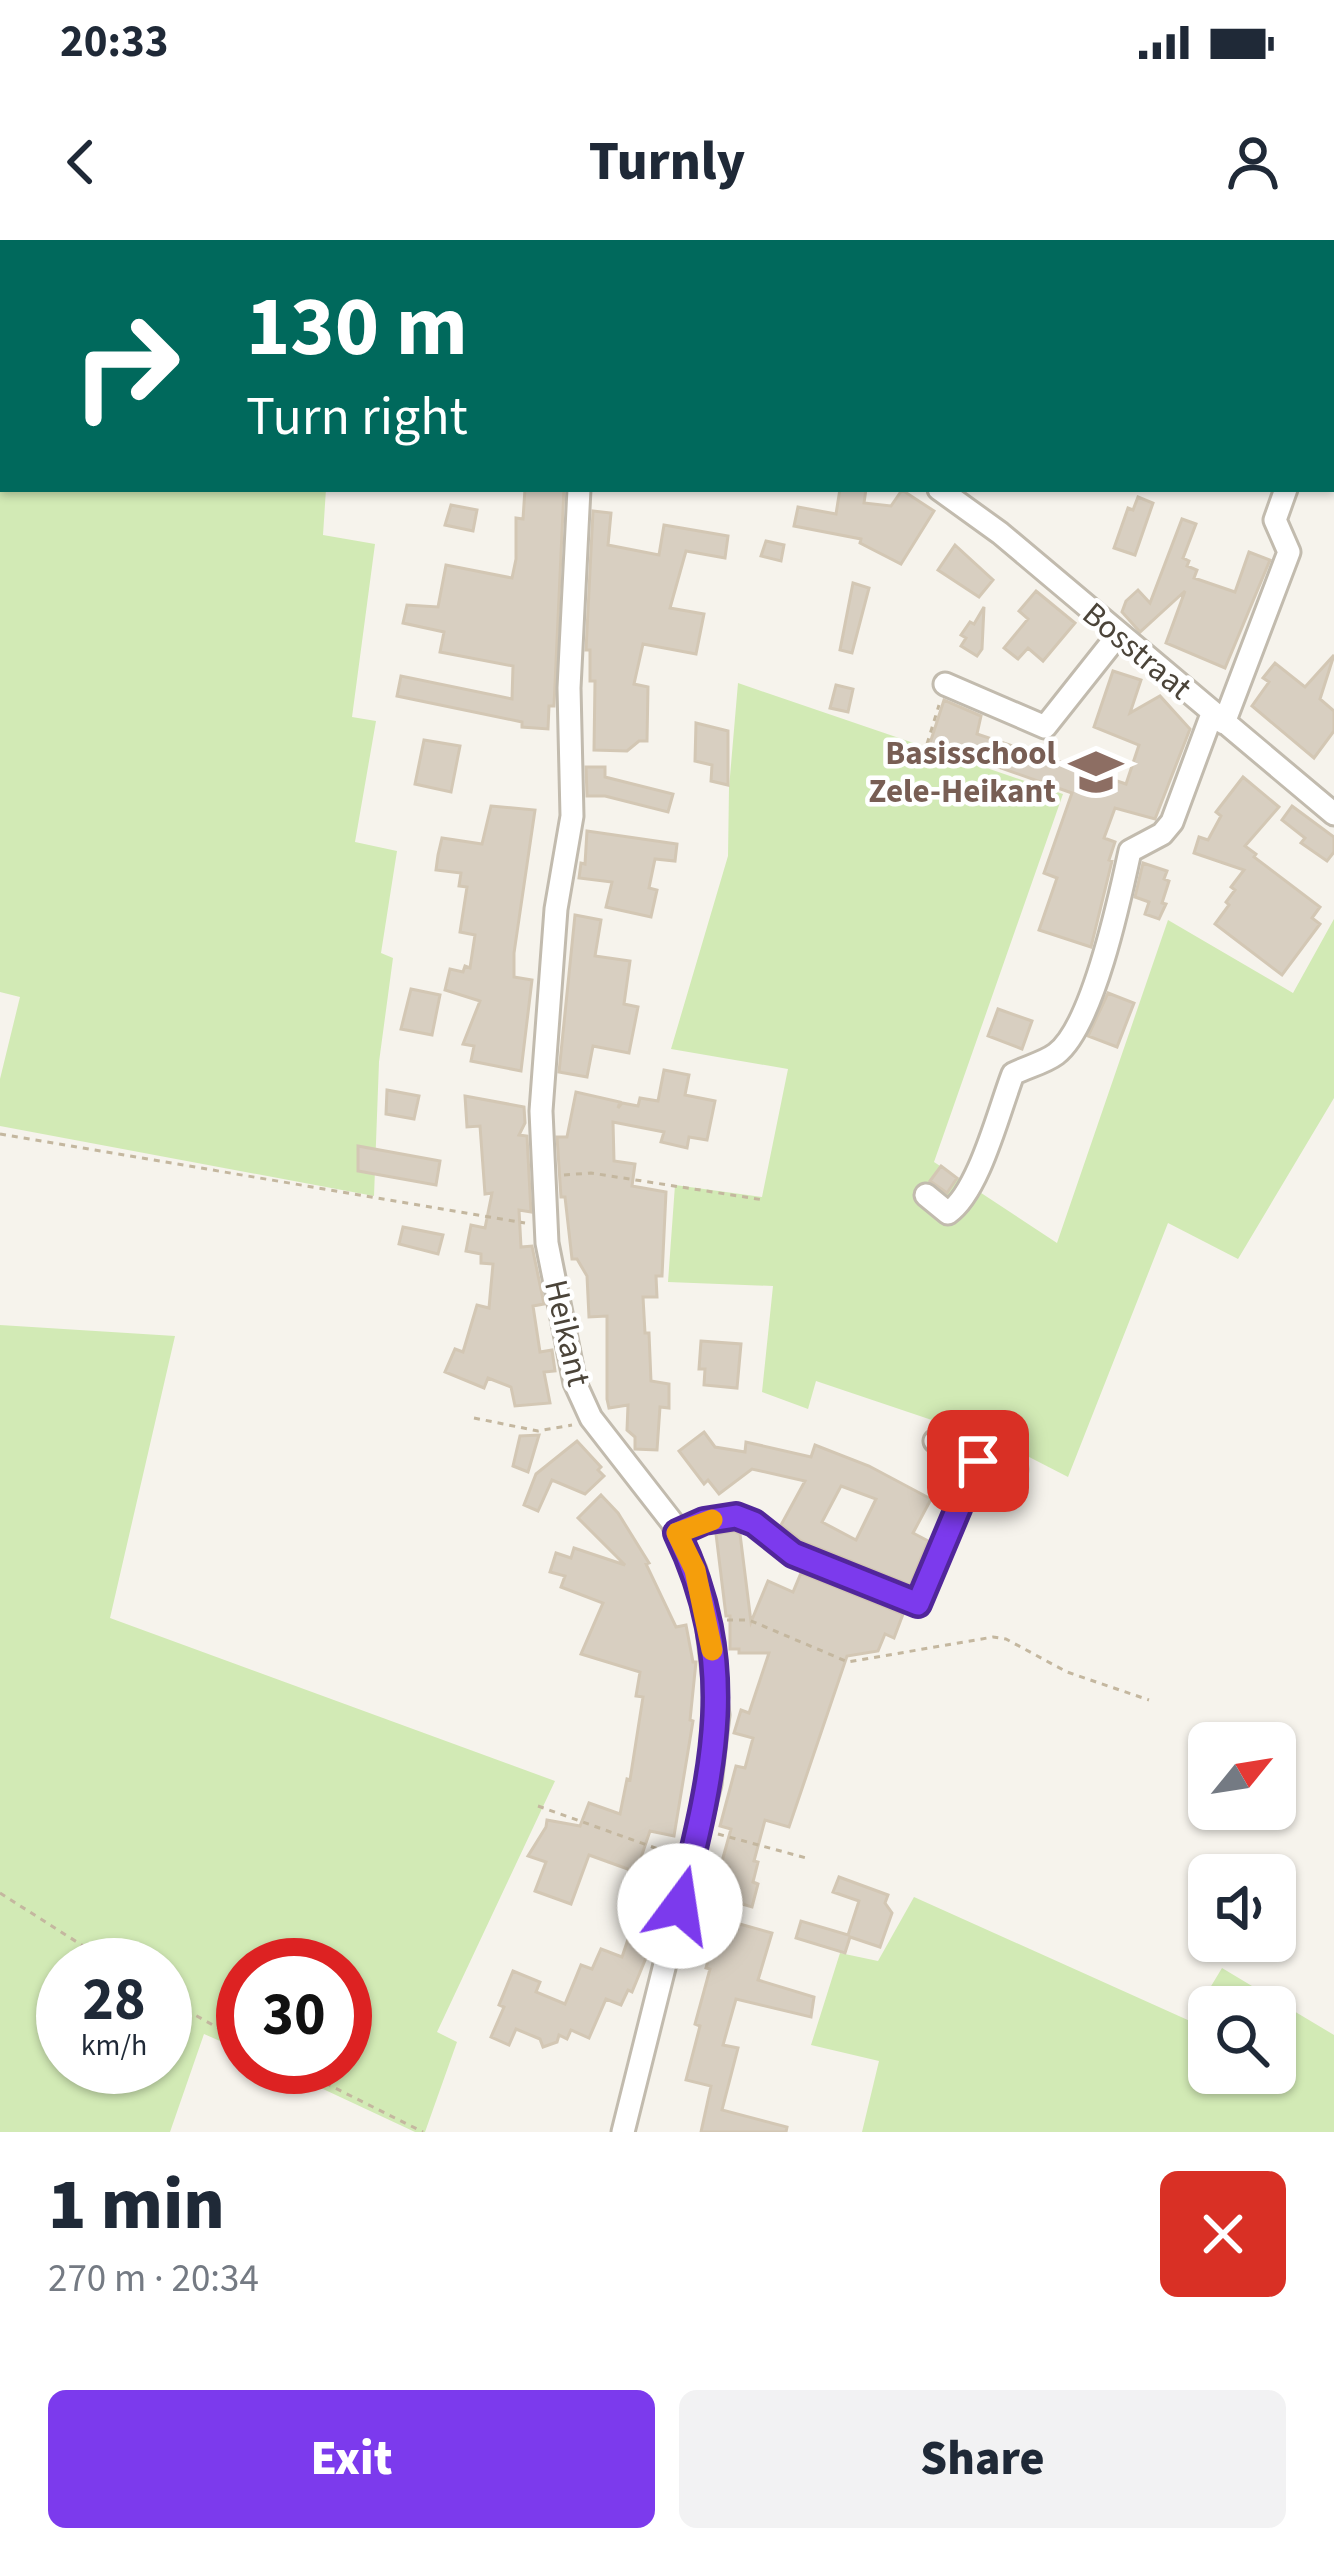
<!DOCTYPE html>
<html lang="en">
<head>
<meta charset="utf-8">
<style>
	:root { --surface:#fff; --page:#f2f2f3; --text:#1f2937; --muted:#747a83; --accent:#7c3aed }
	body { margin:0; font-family:"Source Sans 3",sans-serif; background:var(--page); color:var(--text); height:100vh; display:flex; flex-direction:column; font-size:45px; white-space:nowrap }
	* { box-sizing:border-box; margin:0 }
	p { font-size:39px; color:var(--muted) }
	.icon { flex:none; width:66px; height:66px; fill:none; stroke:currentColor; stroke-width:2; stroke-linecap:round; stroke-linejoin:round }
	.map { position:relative; height:1892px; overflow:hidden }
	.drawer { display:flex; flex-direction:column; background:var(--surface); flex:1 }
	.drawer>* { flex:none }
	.top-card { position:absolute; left:0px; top:0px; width:1335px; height:252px; box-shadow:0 3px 9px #0004; background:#00695c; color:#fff; overflow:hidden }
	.needle { width:78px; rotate:60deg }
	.controls { position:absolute; left:1188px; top:1482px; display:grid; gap:24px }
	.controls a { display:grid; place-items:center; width:108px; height:108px; border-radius:18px; background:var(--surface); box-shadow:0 3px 9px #0004; font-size:60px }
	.speed { position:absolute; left:36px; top:1698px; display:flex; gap:24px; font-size:60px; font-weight:700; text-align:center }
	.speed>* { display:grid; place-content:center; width:156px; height:156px; border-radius:50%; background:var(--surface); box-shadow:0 3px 9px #0004; line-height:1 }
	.speed small { font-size:30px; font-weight:400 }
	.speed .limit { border:18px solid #d22; background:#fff; color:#111 }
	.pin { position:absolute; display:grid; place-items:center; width:102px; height:102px; color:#fff; margin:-51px; border-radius:24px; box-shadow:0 6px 18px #0006 }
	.me { position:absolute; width:132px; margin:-66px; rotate:14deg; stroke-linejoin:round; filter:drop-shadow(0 0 9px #0008) }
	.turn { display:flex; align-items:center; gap:42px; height:252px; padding:0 48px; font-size:54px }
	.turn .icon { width:156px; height:156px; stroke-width:2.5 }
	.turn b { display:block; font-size:84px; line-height:102px }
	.round { display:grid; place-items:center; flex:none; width:126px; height:126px; border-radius:18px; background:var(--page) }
	.head { display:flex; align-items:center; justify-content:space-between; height:204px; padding:0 48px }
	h1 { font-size:72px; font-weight:800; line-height:90px }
	.primary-button { display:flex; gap:24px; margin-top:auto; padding:24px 48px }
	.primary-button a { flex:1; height:138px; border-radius:18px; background:var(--accent); color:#fff; font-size:48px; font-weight:800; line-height:138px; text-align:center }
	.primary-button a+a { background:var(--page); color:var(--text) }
	.status { display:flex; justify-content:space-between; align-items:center; height:84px; padding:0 60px; background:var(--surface); direction:ltr }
	.status svg { height:33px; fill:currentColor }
	header { display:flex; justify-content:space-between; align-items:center; height:156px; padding:0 48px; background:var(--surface); font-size:54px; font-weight:800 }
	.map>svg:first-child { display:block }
	.green { fill:#d2eab5; fill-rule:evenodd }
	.building { fill:#d8cfc1; stroke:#d3c7b4; stroke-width:3; fill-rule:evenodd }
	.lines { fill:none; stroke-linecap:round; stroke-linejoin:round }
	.minor-casing { stroke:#c2bbae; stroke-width:27 }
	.path { stroke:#c4b79f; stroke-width:3; stroke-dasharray:6 6; stroke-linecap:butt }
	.minor { stroke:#fff; stroke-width:21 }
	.route-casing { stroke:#51269a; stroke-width:30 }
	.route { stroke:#7c3aed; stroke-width:21 }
	.slow { stroke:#f59e0b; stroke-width:21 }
	.labels { text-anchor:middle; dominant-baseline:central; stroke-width:9; stroke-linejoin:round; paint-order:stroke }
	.street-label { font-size:33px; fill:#4b4439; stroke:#fff }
	.education-label { font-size:33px; font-weight:bold; fill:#785e54; stroke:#fff; text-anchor:end }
</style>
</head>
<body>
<div class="status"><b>20:33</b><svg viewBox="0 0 49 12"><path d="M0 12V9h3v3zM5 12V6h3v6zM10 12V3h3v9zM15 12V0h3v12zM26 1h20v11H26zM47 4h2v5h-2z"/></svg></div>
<header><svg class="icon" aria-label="back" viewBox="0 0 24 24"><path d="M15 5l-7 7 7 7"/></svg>Turnly<svg class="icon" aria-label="person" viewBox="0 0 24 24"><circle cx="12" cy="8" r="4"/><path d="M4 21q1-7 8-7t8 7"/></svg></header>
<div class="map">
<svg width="1334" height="1892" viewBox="0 0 1334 1892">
	<rect width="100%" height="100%" fill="#f6f3ec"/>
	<path class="green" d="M1211,0H1334V147L1332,3H1210Z
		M0,70L3,249H326L323,295L375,304L352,477L376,481L355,602L397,611L381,713L393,718L379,822L374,956L0,886V839L20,757L0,752Z
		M738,443L1063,554L934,922L1057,1003L1168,680L1293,753L1334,679V858L1238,1019L1168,983L1068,1237L1006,1205L816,1141L808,1169L762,1152L773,1046L668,1042L675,945L762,957L788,829L671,809L728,616L729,548Z
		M0,1085L175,1096L110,1378L555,1541L437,1792L457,1802L425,1892H415L276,1827H345V1725H243V1811L204,1794L170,1892H0ZM165,1725V1827H63V1725Z
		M914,1657L1190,1781L1222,1728L1334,1795V1892H862L879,1821L811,1805L840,1713L878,1721ZM1209,1767H1275V1833H1209Z"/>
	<path class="building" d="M525,249H564L554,466H549L548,489L522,487V482L397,456L401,436L512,459L513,426L440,412L444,392L403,383L407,365L438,367L446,325L512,338L516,319V278L523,279Z
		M840,249H866L864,263L891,266L902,250L934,271L901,324L860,303L861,299L794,286L798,267L836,274Z
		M1138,257L1153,263L1135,315L1114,308L1128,268L1133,270Z
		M451,265L477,270L473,291L445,285Z
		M593,271L611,273L608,305L659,315L664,285L728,296L725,318L686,311L670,368L704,374L696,414L643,404L634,444L648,447L647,501H639L627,511L594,510L595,441H590V410H586Z
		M1182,279L1196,284L1183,318L1189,321L1187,326L1197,330L1194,338L1235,352L1249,312L1270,320L1225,428L1166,403L1185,351L1140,392L1122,372L1126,361L1138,350L1150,363Z
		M766,301L784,305L781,321L761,316Z
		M955,305L993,340L979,357L938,330Z
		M853,343L869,348L852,413L840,410Z
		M1036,351L1075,383L1043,421L1028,408L1018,419L1004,408L1028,379L1019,371Z
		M984,367L982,409L977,416L961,406L966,398L961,395L970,382L974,384Z
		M1334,415L1320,459L1334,471V491L1314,518L1252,466L1269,442L1263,438L1275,423L1305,447Z
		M1113,431L1141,440L1130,473L1160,456L1190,489L1155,579L1115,568L1104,598L1115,602L1109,620L1112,621L1091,707L1039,690L1057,638L1044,633L1072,553L930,503L944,460L981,476L977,494L1126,544L1139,505L1094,487Z
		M836,445L853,449L848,472L830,468Z
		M696,483L728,491V545L711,541L712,525L695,521Z
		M424,500L460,506L451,552L415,544Z
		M586,527H605V537L673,554L668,572L605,556H587Z
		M1243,537L1279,567L1245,606L1256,614L1254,617L1320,667L1312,678L1320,684L1282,735L1215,684L1229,665L1226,662L1235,650L1231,647L1244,630L1194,613L1199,597L1208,600L1221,576L1216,572Z
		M491,566L535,570L514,713V737L532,740L521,831L471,821L474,806L463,804L480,761L445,750L450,729L463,732L465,726L470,728L475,695L460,692L467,647L459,646L461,633L436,630L438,615L442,598L482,604Z
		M1292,566L1334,597V612L1327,621L1301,603L1305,598L1282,580Z
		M587,591L677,604L675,621L655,619L649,648L657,650L651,677L606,667L612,642L579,638L581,623L585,624Z
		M1143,623L1167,631L1164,639L1169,641L1162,663L1166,664L1159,679L1145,674L1149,662L1135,657Z
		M575,675L601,680L595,716L630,721L624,764L638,767L629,813L593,806L587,837L559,832Z
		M411,749L440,755L432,795L401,789Z
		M1108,753L1134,763L1117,807L1088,796Z
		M998,769L1032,781L1022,809L988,796Z
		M664,830L689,835L685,855L715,861L707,900L689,897L687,908L661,902L664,892L613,882L614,921L635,924L632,946L666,952L662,1036H656L657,1057H643L645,1093H649L651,1141L669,1144V1168L660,1167L657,1210L635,1209V1197L627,1190L628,1165L609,1168L607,1159V1076L589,1077L587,1036L577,1019H572L565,957H561L557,897H567L576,852L620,862L618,868L622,863L638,866L640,858L658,861Z
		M387,850L419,856L414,879L386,874Z
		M465,856L524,867L525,883L519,895L527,896L531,972L519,970L521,1007L532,1006L544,1064L533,1066L540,1112L552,1110L555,1131L544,1132L550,1163L515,1166L511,1147L488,1138L484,1148L445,1132L455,1109L463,1112L477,1065L489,1068L493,1024L481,1023V1014L466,1011L471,985L485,988L492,953L485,954L480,886L467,887Z
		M358,906L440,921L436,945L358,931Z
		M941,926L957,938L947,953L930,941Z
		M403,987L443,995L438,1014L399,1004Z
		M701,1101L741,1104L737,1148L704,1145L705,1129H699Z
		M704,1192L715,1207L745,1212L746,1202L811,1217L815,1205L869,1226L931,1259L913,1293L928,1301L910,1345L801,1301L781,1285L805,1241L752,1229L719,1254L708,1240L704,1244L679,1211ZM841,1246L876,1259L856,1300L822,1282Z
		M539,1195L528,1232L513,1226L520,1196Z
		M577,1201L601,1227L598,1230L604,1236L585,1254L552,1240L538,1271L524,1265L536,1234Z
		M994 1229a17 17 0 1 1 34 0a17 17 0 1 1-34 0Z
		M601,1255L618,1273L649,1323L646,1324L676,1387L686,1385L693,1422H696L690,1480L693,1481L674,1596L650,1591L636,1632L589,1615L571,1664L535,1651L546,1622L528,1616L546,1587L547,1580L580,1586L589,1563L620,1574L627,1539L630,1540L643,1457L636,1456L640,1432L581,1414L603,1363L561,1347L565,1336L550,1332L556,1313L571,1318L574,1308L625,1325L578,1278Z
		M734,1291L740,1294L751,1382L768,1341L793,1352L801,1333L903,1374L894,1398L885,1394L878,1411L847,1416L789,1587L765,1580L754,1621L758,1622L753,1642L758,1644L752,1667L721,1658L729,1627L721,1625L731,1589L720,1586L736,1526L745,1528L753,1498L734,1493L741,1470L749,1473L769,1413H739V1409H730V1376H726L716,1294Z
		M644,1624L673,1632L650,1708L632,1752L628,1750L621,1765L606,1759L589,1798L571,1790L567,1799L559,1795L557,1802L543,1807L540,1799L516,1789L509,1805L491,1797L504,1767L499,1765L513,1731L540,1742L536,1752L565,1764L581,1725L592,1729L601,1709L622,1717L641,1661L631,1650Z
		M839,1637L888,1655L885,1663L892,1673L880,1707L850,1697L845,1713L796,1698L801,1681L848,1695L859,1661L833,1652Z
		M736,1683L772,1693L758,1740L814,1757L811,1777L736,1759L723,1805L738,1808L722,1870L787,1887L786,1892H701L711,1846L686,1840L700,1786L695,1784L710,1729L706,1728L717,1689L732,1694Z"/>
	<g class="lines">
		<g class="minor-casing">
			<path id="minor" d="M617,3V0
				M884,3L885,0
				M579,249L569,448L572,576L556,669L541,871L547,1003L575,1143L591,1178L672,1282L695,1330L707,1381L718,1475L710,1544L623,1892
				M939,249L1000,293L1334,574
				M945,444L1045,487L1118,395
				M1224,483L1289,312L1275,280L1286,249
				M926,955L948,973C979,952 999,870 1013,834C1026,827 1044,823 1056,814C1093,786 1120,658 1130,611L1162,594L1172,582L1212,474
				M677,1293L704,1281L736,1276L754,1283L793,1314L918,1364L978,1221L935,1201"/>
		</g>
		<path class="path" d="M927,504L939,465
			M0,894L525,983
			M564,935L591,933L764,960
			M474,1178L538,1191L572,1185
			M727,1380H749L848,1422L993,1397L1006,1399L1067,1432L1149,1460
			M538,1566L672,1614
			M718,1594L810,1619
			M0,1653L113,1725
			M165,1758L243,1802
			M293,1827L423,1892"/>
		<use href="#minor" class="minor"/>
	</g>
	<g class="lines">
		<g class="route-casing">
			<path id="route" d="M680,1666C713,1532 741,1425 677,1293L704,1281L736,1276L754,1283L793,1314L918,1364L978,1221"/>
		</g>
		<use href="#route" class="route"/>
		<path class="slow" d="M712,1410L695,1330L677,1293L712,1280"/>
	</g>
	<defs>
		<g id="school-bare" transform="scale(4.14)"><path d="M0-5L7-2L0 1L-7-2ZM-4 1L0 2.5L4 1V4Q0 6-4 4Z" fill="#8d6e63" stroke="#fff" stroke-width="2.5" paint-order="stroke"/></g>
	</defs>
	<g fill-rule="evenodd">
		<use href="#school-bare" x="1096" y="532"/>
	</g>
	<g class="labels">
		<g class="street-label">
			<text transform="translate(1137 411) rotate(40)">Bosstraat</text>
			<text transform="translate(567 1093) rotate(77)">Heikant</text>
		</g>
		<g class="education-label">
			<text x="1056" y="513">Basisschool<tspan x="1056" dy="38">Zele-Heikant</tspan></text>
		</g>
	</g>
</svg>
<div class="controls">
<a><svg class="needle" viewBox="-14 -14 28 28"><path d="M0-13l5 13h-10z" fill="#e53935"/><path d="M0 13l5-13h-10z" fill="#747a83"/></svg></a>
<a><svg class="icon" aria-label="sound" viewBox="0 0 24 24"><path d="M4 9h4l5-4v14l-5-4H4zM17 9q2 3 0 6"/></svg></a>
<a><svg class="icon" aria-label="search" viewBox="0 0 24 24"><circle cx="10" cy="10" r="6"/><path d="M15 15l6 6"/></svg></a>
</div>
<div class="speed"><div>28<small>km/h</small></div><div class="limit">30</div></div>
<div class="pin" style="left:978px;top:1221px;background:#d93025"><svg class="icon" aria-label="arrive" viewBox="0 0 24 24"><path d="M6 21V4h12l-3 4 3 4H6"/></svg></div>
<svg class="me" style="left:680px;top:1666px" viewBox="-20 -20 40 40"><circle r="19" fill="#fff"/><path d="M0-13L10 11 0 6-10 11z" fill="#7c3aed"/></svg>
<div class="top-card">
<div class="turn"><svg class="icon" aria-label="right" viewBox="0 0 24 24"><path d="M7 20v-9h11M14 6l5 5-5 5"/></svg><div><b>130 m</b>Turn right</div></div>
</div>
</div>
<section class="drawer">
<div class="head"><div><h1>1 min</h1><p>270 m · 20:34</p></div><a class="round" style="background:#d93025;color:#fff"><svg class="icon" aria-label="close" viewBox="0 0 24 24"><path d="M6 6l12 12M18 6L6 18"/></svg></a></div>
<div class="primary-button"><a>Exit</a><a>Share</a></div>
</section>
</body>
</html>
